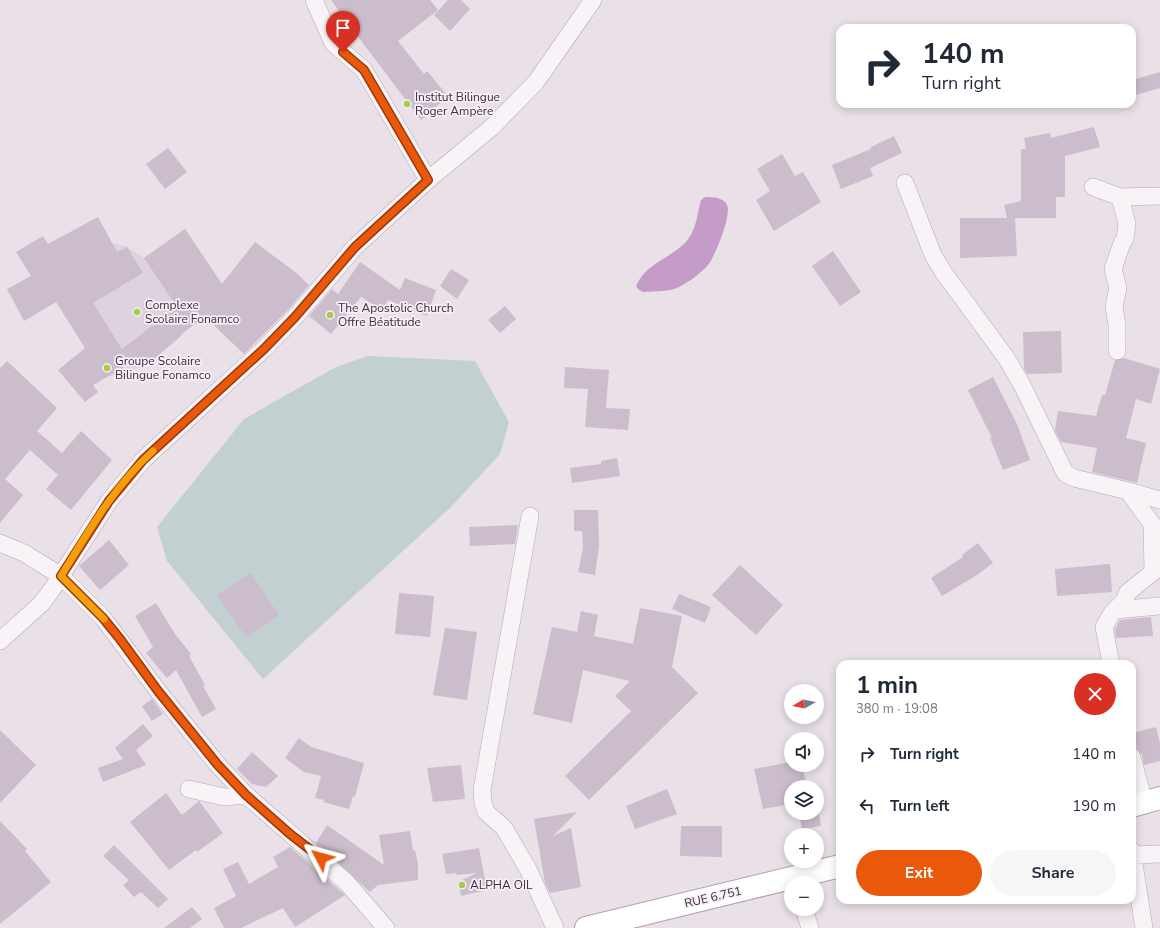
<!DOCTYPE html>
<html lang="en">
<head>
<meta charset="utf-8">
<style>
	:root { --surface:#fff; --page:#f6f6f7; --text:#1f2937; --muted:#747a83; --accent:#ea580c }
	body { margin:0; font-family:"Nunito Sans",sans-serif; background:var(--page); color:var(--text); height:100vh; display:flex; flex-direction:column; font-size:15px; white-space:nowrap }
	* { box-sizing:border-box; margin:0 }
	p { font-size:13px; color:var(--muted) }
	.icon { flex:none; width:22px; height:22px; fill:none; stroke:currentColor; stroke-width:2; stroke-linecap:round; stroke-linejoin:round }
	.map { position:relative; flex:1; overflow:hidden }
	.side { position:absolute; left:836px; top:660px; width:300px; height:244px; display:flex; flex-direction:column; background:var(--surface); border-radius:12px; box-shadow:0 2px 10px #0003 }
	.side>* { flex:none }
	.banner { position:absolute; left:836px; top:24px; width:300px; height:84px; border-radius:12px; box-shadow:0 2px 10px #0003; background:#fff; color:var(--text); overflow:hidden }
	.needle { width:26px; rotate:260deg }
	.controls { position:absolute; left:784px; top:684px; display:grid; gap:8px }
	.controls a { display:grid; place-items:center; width:40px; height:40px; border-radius:50%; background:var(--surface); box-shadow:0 2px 10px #0003; font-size:20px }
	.pin { position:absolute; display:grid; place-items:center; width:34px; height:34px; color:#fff; margin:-41px -17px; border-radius:50% 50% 50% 0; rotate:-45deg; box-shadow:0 0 4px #0007 }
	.pin .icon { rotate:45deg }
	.me { position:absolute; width:44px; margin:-22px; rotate:309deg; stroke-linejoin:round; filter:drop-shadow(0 0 3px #0008) }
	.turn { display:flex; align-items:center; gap:14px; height:84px; padding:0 20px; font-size:18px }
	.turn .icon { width:52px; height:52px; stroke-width:2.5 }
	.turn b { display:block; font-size:28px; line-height:34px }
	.round { display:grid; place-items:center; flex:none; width:42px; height:42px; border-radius:21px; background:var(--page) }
	.summary { display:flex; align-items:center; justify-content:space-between; height:68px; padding:0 20px }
	h1 { font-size:24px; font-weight:700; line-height:30px }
	.action { display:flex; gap:8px; margin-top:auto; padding:8px 20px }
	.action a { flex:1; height:46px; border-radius:24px; background:var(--accent); color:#fff; font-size:16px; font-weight:700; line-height:46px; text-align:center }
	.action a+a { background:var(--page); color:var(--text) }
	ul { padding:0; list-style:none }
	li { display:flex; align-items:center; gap:12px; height:52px; padding:0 20px }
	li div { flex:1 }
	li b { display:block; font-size:15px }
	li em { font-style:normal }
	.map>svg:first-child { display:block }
	.built { fill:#ddd2dd }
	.green { fill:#c2d0d2 }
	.water { fill:#c49cc7 }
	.building { fill:#cbbdcb }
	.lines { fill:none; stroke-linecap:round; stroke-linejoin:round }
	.minor-casing { stroke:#b6a9b5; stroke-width:18 }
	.primary-casing { stroke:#b4a0b4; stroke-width:24 }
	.minor { stroke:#f7f3f7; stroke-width:17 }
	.primary { stroke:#fff; stroke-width:22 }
	.route-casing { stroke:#983908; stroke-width:10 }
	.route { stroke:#ea580c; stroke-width:7 }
	.slow { stroke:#f59e0b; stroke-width:7 }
	.poi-dot { fill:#a9c94a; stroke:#f6f0f6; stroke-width:1.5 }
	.labels { text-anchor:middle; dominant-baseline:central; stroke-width:3.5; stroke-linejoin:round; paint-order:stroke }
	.poi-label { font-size:12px; fill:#3f293e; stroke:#f6f0f6; text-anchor:start }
	.street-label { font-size:12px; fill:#3f293e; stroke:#f6f0f6 }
</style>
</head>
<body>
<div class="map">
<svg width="1160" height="928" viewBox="0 0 1160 928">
	<rect width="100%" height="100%" fill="#e9e0e8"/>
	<path class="built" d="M185,229L231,297L191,327L147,365L104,378L81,234L127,247L144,258Z"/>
	<path class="green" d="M368,356L475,361L509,422L500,454L451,507L263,679L167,561L157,527L244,419L336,367Z"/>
	<path class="water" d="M705,197C713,197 723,197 727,205C732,214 715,257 708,265C701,273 689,282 679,287C671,292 653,291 643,292L638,289L636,286C646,263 669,259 685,243C696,232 697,215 701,200Z"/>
	<path class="building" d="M331,0H430L438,10L398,41L424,74L427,71L448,96L421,120L353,30L343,38L341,37L335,23L343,16Z
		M448,0H461L470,9L450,31L434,15Z
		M1160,72V88L1132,96V80Z
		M1094,127L1100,147L1065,156V197H1056V218H1007L1004,205L1021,201V149H1026L1024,138L1050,133L1051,138Z
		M894,136L902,153L870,168L873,176L841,189L832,165L871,149V147Z
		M168,148L187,172L165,189L146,164Z
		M782,154L795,176L803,172L821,202L774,231L756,200L770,191L757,169Z
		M98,217L117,252L127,247L143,273L93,303L122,349L177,307L144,258L185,229L222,284L255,242L295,272L309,285L288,310L244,354L205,317L181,334L182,335L147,365L141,357L93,385L98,392L85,402L58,370L85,348L56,302L24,321L7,289L31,276L16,252L43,236L48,244Z
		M960,218H1015L1017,256L960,258Z
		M833,251L861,292L840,306L812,266Z
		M360,262L400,290L405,278L436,290L427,316L388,300L382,310L361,297L331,334L309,316L332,289L338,294Z
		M451,269L469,280L457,299L440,286Z
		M505,306L516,319L500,333L488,320Z
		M1061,331L1062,373L1027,374L1024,369L1023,332Z
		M1124,358L1160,369L1151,404L1136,399L1126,438L1146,443L1137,483L1092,472L1097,448L1061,442L1055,431L1058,411L1096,416L1102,395H1105L1115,360Z
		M7,361L57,408L37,431L62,453L81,431L112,460L71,510L46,489L58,475L30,450L5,479L23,495L0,523V368Z
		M565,367L609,370L606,408L630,409L628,430L585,427L588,389L564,388Z
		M993,377L1017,424L1030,460L1003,470L990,438H992L968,390Z
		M617,458L620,476L572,483L570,468L601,464V461Z
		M574,510H598L599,546L595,575L578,572L583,548L582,531H574Z
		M518,525L515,544L470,546L469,527Z
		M109,540L129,565L100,590L79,566Z
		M978,543L993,563L977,575L942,596L931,578L963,557L962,555Z
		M1110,564L1112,592L1057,596L1055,569Z
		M740,565L783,605L756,635L712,595Z
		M251,573L279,615L246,637L217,595Z
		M399,593L434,596L430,637L395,634Z
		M679,594L711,607L705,623L672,609Z
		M156,603L175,634L191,654L189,656L205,685L203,686L216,709L202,717L176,670L167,678L146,653L153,647L135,616Z
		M640,608L682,616L672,667L698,693L589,800L565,776L631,711L615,696L630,681L583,670L572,723L533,714L552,627L577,632L581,611L598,615L594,636L633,644Z
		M1151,617L1153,636L1116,638L1115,629L1120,620Z
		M445,628L477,632L467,700L433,695Z
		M152,699L163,714L152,721L142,706Z
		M143,724L153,736L136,750L146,765L103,782L98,768L123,759L115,748Z
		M1156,727L1160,743V761L1144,765L1142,754L1136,748L1132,733Z
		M0,730L36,765L0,803Z
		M299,738L311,747L364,763L355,797L353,796L349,809L323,802L324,800L315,798L321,776L304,772L285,758Z
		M252,752L278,776L266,787L252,784L237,769Z
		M791,762V765H802L807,787H791V804L763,809L754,769Z
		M461,765L465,799L433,802L427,768Z
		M667,789L677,814L635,829L626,806Z
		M166,793L182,815L199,801L223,833L197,852L196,850L169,870L130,822Z
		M817,801L821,826L802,829L799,813H817Z
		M577,812L553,836L571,828L581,887L550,893L545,883L534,819Z
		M0,821L27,849L25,851L51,882L0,924Z
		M327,825L384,865L379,835L410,831L413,851L415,850L418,864V880L378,885L370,892L316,843Z
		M681,826H722V857L680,856Z
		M114,845L168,899L158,908L141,892L134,897L123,885L129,880L103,856Z
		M290,847L345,895L295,927L283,908L241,928H224L214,908L236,896L223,869L238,862L249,884L278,867L273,857Z
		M479,848L487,890L461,896L458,882L477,873L457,875L456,873L446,874L442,854Z
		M192,907L202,919L190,928H164Z"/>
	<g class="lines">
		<g class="minor-casing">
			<path id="minor" d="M428,180L492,127L536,82L593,0
				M905,183L933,255L944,273L1007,359L1022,385L1065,473L1074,478L1128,491L1152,524L1160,530
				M1093,187L1120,197L1160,196
				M1117,351V326L1114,306L1118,288L1113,269L1122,243L1125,239L1127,224L1120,197
				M1128,491L1160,500
				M530,516L482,790L483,803L486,812L504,828L528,869L555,928
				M0,543L24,553L61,576L103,618L158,691L217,764L246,795L347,883L386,928
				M1115,610L1160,606
				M0,641L41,604L51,591L109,501L143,460L264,349L295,317L355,247L428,180L364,70L333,43L314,0
				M1111,664L1104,627L1112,613L1125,600L1127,593L1153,572L1152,524
				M1132,757L1144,802
				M189,789L224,797L246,795
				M1132,851L1144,928
				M1133,855L1160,854
				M804,909L810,928"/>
		</g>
		<g class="primary-casing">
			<path id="primary" d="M1132,806L1160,798
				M586,928L840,866"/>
		</g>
		<use href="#minor" class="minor"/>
		<use href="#primary" class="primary"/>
	</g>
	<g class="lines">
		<g class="route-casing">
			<path id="route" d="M321,858L290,834L246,795L217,764L158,691L120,639L103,618L61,576L109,501L143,460L264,349L295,317L355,247L428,180L364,70L343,52"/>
		</g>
		<use href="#route" class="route"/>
		<path class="slow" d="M104,619L61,576C88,532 114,486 153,451"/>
	</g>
	<g class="poi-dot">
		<circle cx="407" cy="104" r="4"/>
		<circle cx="137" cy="312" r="4"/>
		<circle cx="330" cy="315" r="4"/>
		<circle cx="107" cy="368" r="4"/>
		<circle cx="462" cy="885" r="4"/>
	</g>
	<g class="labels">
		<g class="poi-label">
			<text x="415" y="97">Institut Bilingue<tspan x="415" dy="14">Roger Ampère</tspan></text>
			<text x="145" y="305">Complexe<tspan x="145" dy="14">Scolaire Fonamco</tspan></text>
			<text x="338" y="308">The Apostolic Church<tspan x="338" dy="14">Offre Béatitude</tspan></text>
			<text x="115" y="361">Groupe Scolaire<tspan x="115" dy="14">Bilingue Fonamco</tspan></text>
			<text x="470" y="885">ALPHA OIL</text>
		</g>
		<g class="street-label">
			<text transform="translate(713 897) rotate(-13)">RUE 6.751</text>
		</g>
	</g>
</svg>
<div class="controls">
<a><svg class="needle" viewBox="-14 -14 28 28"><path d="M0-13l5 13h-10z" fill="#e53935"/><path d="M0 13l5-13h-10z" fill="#747a83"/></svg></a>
<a><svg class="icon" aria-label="sound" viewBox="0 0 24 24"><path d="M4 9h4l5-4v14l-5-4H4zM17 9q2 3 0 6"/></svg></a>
<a><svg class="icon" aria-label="layers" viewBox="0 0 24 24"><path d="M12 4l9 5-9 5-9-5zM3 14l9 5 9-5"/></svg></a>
<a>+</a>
<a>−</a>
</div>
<div class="pin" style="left:343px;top:52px;background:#d93025"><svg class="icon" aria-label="arrive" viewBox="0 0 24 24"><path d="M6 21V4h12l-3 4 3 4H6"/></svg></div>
<svg class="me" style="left:321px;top:858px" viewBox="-20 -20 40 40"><path d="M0-17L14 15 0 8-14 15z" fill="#ea580c" stroke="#fff" stroke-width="4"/></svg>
<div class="banner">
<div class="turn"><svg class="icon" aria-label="right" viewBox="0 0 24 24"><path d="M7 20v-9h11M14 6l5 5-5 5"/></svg><div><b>140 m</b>Turn right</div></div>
</div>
<section class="side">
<div class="summary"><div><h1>1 min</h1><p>380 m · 19:08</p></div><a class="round" style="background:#d93025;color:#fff"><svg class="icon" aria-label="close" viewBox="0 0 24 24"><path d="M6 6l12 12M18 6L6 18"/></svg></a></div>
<ul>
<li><svg class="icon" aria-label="right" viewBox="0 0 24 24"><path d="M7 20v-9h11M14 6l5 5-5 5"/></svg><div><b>Turn right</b></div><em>140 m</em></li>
<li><svg class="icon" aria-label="left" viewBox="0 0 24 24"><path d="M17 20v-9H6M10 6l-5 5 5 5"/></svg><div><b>Turn left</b></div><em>190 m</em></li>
</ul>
<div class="action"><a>Exit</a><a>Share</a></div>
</section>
</div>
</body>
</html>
